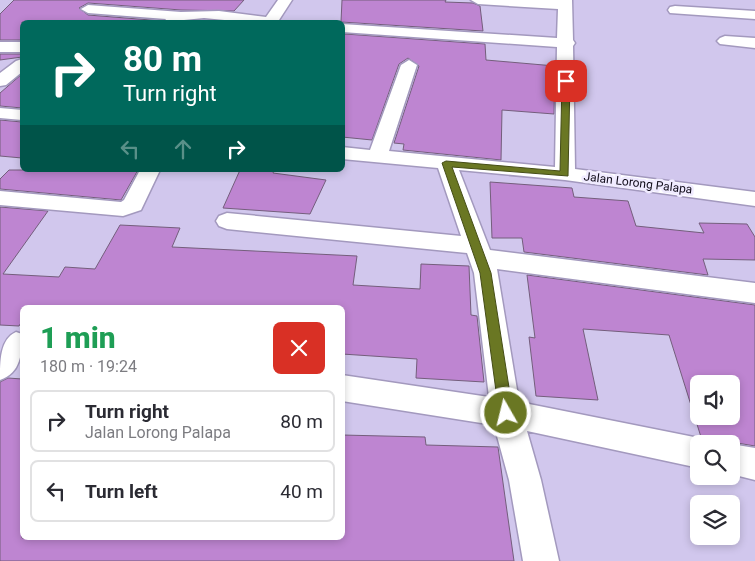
<!DOCTYPE html>
<html lang="en">
<head>
<meta charset="utf-8">
<style>
	:root { --surface:#fff; --page:#f7f7f7; --text:#2b2b33; --muted:#7c7c81; --line:#e1e1e2 }
	body { margin:0; font-family:Roboto,sans-serif; background:var(--page); color:var(--text); height:100vh; display:flex; flex-direction:column; font-size:19px; white-space:nowrap }
	* { box-sizing:border-box; margin:0 }
	p { font-size:16px; color:var(--muted) }
	.icon { flex:none; width:28px; height:28px; fill:none; stroke:currentColor; stroke-width:2; stroke-linecap:round; stroke-linejoin:round }
	.map { position:relative; flex:1; overflow:hidden }
	.drawer { position:absolute; left:20px; top:305px; width:325px; height:235px; display:flex; flex-direction:column; background:var(--surface); border-radius:8px; box-shadow:0 2px 8px #0003 }
	.drawer>* { flex:none }
	.guide { position:absolute; left:20px; top:20px; width:325px; height:152px; border-radius:8px; box-shadow:0 2px 8px #0003; background:#00695c; color:#fff; overflow:hidden }
	.buttons { position:absolute; left:690px; top:375px; display:grid; gap:10px }
	.buttons a { display:grid; place-items:center; width:50px; height:50px; border-radius:8px; background:var(--surface); box-shadow:0 2px 8px #0003; font-size:25px }
	.pin { position:absolute; display:grid; place-items:center; width:42px; height:42px; color:#fff; margin:-21px; border-radius:10px; box-shadow:0 2px 8px #0006 }
	.me { position:absolute; width:55px; margin:-28px; rotate:352deg; stroke-linejoin:round; filter:drop-shadow(0 0 4px #0008) }
	.turn { display:flex; align-items:center; gap:18px; height:105px; padding:0 20px; font-size:22px }
	.turn .icon { width:65px; height:65px; stroke-width:2.5 }
	.turn b { display:block; font-size:35px; line-height:42px }
	.lanes { display:flex; align-items:center; height:48px; padding:0 20px; background:#0003; justify-content:center; gap:25px; direction:ltr }
	.lanes .off { opacity:.35 }
	.round { display:grid; place-items:center; flex:none; width:52px; height:52px; border-radius:8px; background:var(--page) }
	.headline { display:flex; align-items:center; justify-content:space-between; height:85px; padding:0 20px }
	h1 { font-size:30px; font-weight:800; line-height:38px; color:#1e9e55 }
	ul { padding:0; list-style:none }
	li { display:flex; align-items:center; gap:15px; height:62px; margin:0 10px 8px; padding:0 10px; border:2px solid var(--line); border-radius:8px }
	li div { flex:1 }
	li b { display:block; font-size:19px }
	li em { font-style:normal }
	.map>svg:first-child { display:block }
	.building { fill:#be85d1; stroke:#745e7c; fill-rule:evenodd }
	.lines { fill:none; stroke-linecap:round; stroke-linejoin:round }
	.minor-casing { stroke:#a399be; stroke-width:3 }
	.minor { fill:#fff; fill-rule:evenodd }
	.route { fill:#6a7723; stroke:#454d17 }
	.labels { text-anchor:middle; dominant-baseline:central; stroke-width:5; stroke-linejoin:round; paint-order:stroke }
	.street-label { font-size:12px; fill:#100c19; stroke:#f0ebff }
</style>
</head>
<body>
<div class="map">
<svg width="755" height="561" viewBox="0 0 755 561">
	<rect width="100%" height="100%" fill="#d1c7ed"/>
	<path class="building" d="M14,0H244L234,11L181,10L88,3L79,8L88,15L163,21L162,22H22V40H0V14Z
		M342,0H446L445,2L473,3L480,6L483,31L341,22Z
		M345,34L485,44L486,60L555,66L554,114L502,110L501,160L403,150L404,144L394,143L419,66L408,58L399,64L372,140L342,137V39Z
		M0,54H22V57L0,60Z
		M22,74V108L0,106V93Z
		M0,120L22,122V158L0,156Z
		M9,170H138L121,200L0,189V179Z
		M240,170H274L273,173L326,180L310,214L223,208Z
		M490,182L572,188L574,197L628,201L636,226L704,233L699,223L747,224L755,237V260L703,259L708,275L524,252L522,238H492Z
		M0,207L48,211L3,274L59,277L65,267L95,269L120,225L180,228L172,247L357,256L353,285L420,289L421,264L469,266L471,315L477,316L484,382L416,378L417,359L342,354V308H22V321L19,326L0,325Z
		M527,275L755,305V446L731,442L713,444L701,437L669,335L583,329L598,400L536,396L529,337L535,338ZM699,384H731V416H699Z
		M8,378L22,379V538H342V435L425,437L426,445L498,447L514,561H0V382Z"/>
	<g class="lines">
		<g class="minor-casing">
			<path id="minor" d="M278,0H292L279,20L280,22H245L204,18L164,22L166,19L88,13L81,9L88,5L181,12L219,11L266,17Z
				M471,0H572L573,40L575,43L573,46L575,169L755,192V206L565,180L459,170L490,250L755,283V303L497,269L519,402L699,438L711,444H699V468L527,431L541,480L559,561H523L509,480L494,425L342,401V375L489,397L474,273L467,253L227,229L219,226L216,221L219,216L227,213L461,236L438,168L342,159V147L370,150L401,65L409,60L417,65L389,151L555,167L557,47L342,32V24L557,38L558,9L478,4Z
				M675,6L755,11V19L670,13L668,10L670,7Z
				M725,36L755,38V48L720,44L717,41L720,38Z
				M0,42H22V52H0Z
				M22,59V72L6,85L0,86V73L16,61Z
				M0,108L22,110V120L0,118Z
				M140,170H160L141,210L123,216L0,205V191L121,202L124,200Z
				M16,332L22,334C22,353 21,373 0,380C0,361 0,339 16,332Z
				M731,444L755,448V480L731,474Z"/>
		</g>
		<use href="#minor" class="minor"/>
	</g>
	<path class="route" d="M566,78L570,81L568,176L452,167L491,273L513,413L511,418L506,419L501,418L499,413L480,273L442,163L446,161L560,171L562,81Z"/>
	<g class="labels">
		<g class="street-label">
			<text transform="translate(638 183) rotate(7)">Jalan Lorong Palapa</text>
		</g>
	</g>
</svg>
<div class="buttons">
<a><svg class="icon" aria-label="sound" viewBox="0 0 24 24"><path d="M4 9h4l5-4v14l-5-4H4zM17 9q2 3 0 6"/></svg></a>
<a><svg class="icon" aria-label="search" viewBox="0 0 24 24"><circle cx="10" cy="10" r="6"/><path d="M15 15l6 6"/></svg></a>
<a><svg class="icon" aria-label="layers" viewBox="0 0 24 24"><path d="M12 4l9 5-9 5-9-5zM3 14l9 5 9-5"/></svg></a>
</div>
<div class="pin" style="left:566px;top:81px;background:#d93025"><svg class="icon" aria-label="arrive" viewBox="0 0 24 24"><path d="M6 21V4h12l-3 4 3 4H6"/></svg></div>
<svg class="me" style="left:506px;top:413px" viewBox="-20 -20 40 40"><circle r="17" fill="#6a7723" stroke="#fff" stroke-width="3"/><path d="M0-11L8 9 0 5-8 9z" fill="#fff"/></svg>
<div class="guide">
<div class="turn"><svg class="icon" aria-label="right" viewBox="0 0 24 24"><path d="M7 20v-9h11M14 6l5 5-5 5"/></svg><div><b>80 m</b>Turn right</div></div>
<div class="lanes"><svg class="icon off" aria-label="left" viewBox="0 0 24 24"><path d="M17 20v-9H6M10 6l-5 5 5 5"/></svg><svg class="icon off" aria-label="ahead" viewBox="0 0 24 24"><path d="M12 20V5M6 11l6-6 6 6"/></svg><svg class="icon" aria-label="right" viewBox="0 0 24 24"><path d="M7 20v-9h11M14 6l5 5-5 5"/></svg></div>
</div>
<section class="drawer">
<div class="headline"><div><h1>1 min</h1><p>180 m · 19:24</p></div><a class="round" style="background:#d93025;color:#fff"><svg class="icon" aria-label="close" viewBox="0 0 24 24"><path d="M6 6l12 12M18 6L6 18"/></svg></a></div>
<ul>
<li><svg class="icon" aria-label="right" viewBox="0 0 24 24"><path d="M7 20v-9h11M14 6l5 5-5 5"/></svg><div><b>Turn right</b><p>Jalan Lorong Palapa</p></div><em>80 m</em></li>
<li><svg class="icon" aria-label="left" viewBox="0 0 24 24"><path d="M17 20v-9H6M10 6l-5 5 5 5"/></svg><div><b>Turn left</b></div><em>40 m</em></li>
</ul>
</section>
</div>
</body>
</html>
